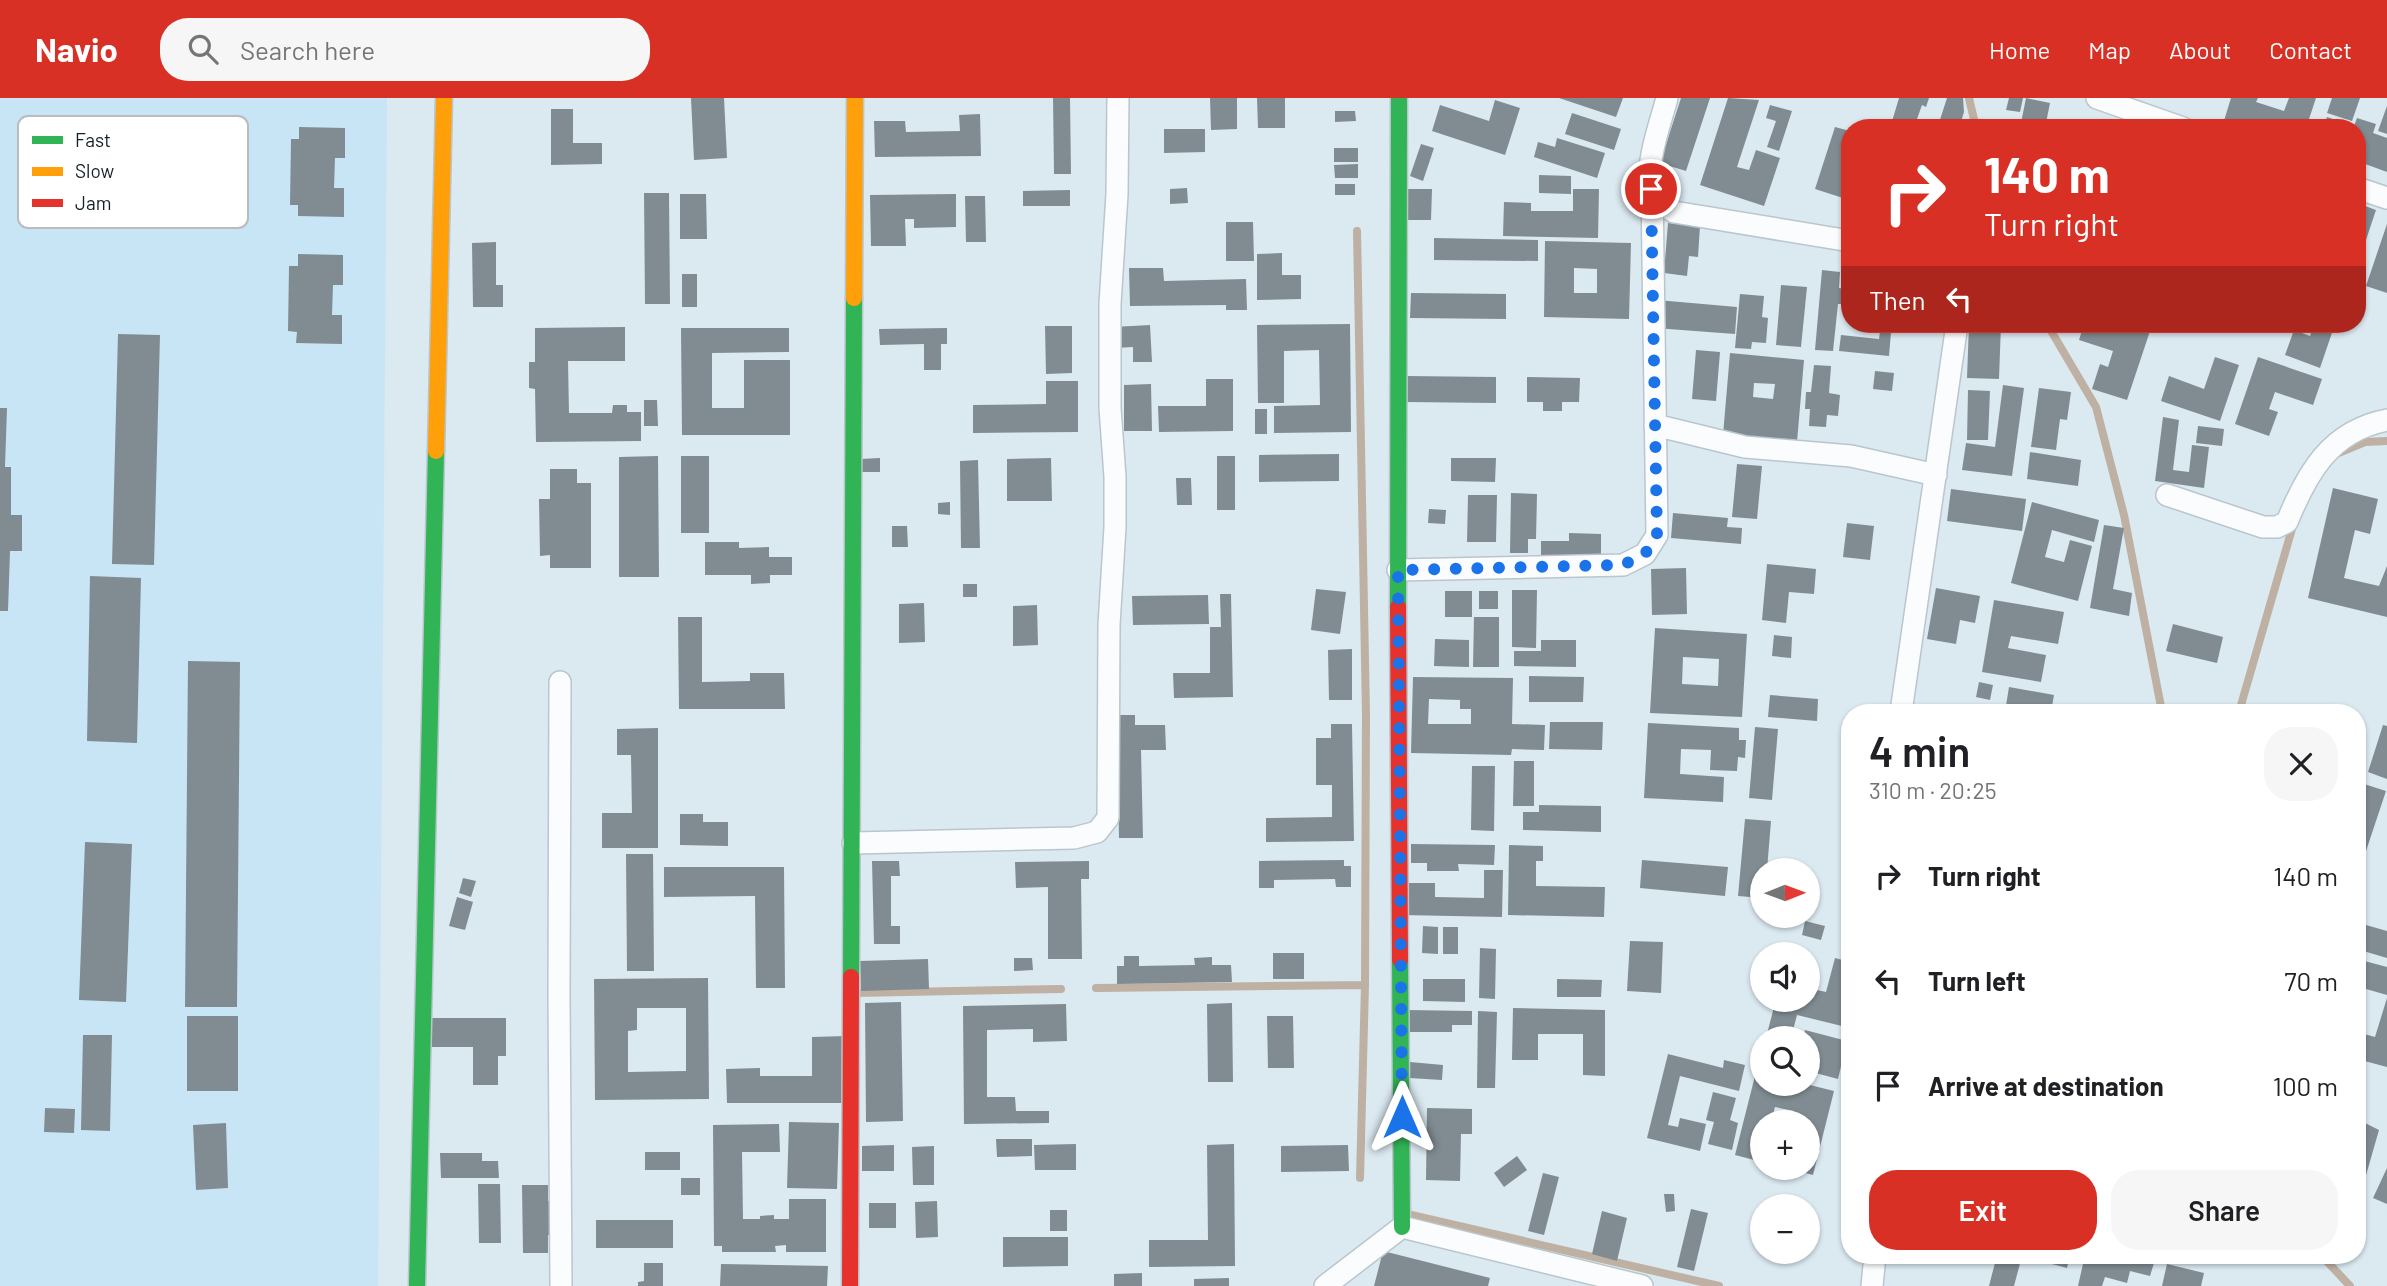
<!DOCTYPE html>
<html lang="en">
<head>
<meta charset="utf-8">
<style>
	:root { --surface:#fff; --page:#f6f6f6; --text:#202124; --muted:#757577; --accent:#d93025 }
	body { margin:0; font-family:Barlow,sans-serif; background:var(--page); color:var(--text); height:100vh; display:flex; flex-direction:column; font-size:26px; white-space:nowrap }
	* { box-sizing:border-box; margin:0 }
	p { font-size:23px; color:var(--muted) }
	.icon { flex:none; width:38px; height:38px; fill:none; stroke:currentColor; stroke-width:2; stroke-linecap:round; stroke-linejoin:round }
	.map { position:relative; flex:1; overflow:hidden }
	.details { position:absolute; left:1841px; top:606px; width:525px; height:560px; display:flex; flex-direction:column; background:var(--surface); border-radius:28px; box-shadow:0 2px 5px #0004 }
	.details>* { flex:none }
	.banner { position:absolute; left:1841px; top:21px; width:525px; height:214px; border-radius:28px; box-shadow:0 2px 5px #0004; background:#d93025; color:#fff; overflow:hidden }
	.needle { width:46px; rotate:89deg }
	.controls { position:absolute; left:1750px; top:760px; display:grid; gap:14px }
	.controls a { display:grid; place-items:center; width:70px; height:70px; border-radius:50%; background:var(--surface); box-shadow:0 2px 5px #0004; font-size:35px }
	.pin { position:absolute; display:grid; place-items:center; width:60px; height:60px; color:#fff; margin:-30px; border:4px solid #fff; border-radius:50%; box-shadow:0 2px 7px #0007 }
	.me { position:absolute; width:77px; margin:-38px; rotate:0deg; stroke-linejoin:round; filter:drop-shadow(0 0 5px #0008) }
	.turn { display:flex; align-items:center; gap:24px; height:147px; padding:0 28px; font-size:32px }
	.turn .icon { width:91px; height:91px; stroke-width:2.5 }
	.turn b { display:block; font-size:49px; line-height:60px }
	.then { display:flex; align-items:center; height:66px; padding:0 28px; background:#0003; gap:14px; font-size:26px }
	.round { display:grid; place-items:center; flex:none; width:74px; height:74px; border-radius:28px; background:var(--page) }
	.head { display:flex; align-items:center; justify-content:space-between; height:119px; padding:0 28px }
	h1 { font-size:42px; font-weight:600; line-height:52px }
	.button { display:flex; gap:14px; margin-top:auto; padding:14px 28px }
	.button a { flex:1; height:80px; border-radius:28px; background:var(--accent); color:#fff; font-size:28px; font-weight:600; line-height:80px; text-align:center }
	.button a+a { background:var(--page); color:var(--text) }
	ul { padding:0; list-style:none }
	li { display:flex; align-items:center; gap:21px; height:105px; padding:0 28px }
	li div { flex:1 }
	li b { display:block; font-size:26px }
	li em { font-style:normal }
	header { display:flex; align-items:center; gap:42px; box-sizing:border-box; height:98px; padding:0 35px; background:var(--accent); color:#fff }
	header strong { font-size:33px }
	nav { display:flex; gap:38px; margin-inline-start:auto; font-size:24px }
	.search { width:490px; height:63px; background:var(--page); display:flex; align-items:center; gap:18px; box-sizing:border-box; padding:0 24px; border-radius:28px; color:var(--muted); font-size:26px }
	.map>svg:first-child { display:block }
	.built { fill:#c8e5f5 }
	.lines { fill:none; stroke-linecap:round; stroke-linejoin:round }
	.stream { stroke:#beb0a2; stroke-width:8 }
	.building { fill:#808c92; fill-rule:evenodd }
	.street-casing { stroke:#bac6cd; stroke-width:24 }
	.fast-casing { stroke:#bac6cd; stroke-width:19 }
	.slow-casing { stroke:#bac6cd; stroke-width:19 }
	.jam-casing { stroke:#bac6cd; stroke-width:19 }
	.street { stroke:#fafcfd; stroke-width:21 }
	.fast { stroke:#30b455; stroke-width:16 }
	.slow { stroke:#ff9f0a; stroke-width:16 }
	.jam { stroke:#e5322d; stroke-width:16 }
	.route { stroke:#1a73e8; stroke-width:12; stroke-dasharray:0 21.6 }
	.key { fill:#fff; stroke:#b8bcbe; stroke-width:2 }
	.key-label { font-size:19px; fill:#132027 }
</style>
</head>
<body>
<header>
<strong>Navio</strong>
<div class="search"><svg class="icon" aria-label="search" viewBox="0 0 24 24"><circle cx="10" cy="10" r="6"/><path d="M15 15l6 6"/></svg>Search here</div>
<nav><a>Home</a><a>Map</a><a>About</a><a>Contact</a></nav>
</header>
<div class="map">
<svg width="2387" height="1188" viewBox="0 0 2387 1188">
	<rect width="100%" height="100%" fill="#dbe9f1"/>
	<path class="built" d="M0,0H387L378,1188H0Z"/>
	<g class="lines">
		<path class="stream" d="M1969,0L1976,30
			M1357,133L1366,616L1365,887L1360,1080
			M2047,226L2096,309L2124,417L2162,614
			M2336,356L2365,344L2387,343
			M2239,614L2294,424
			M1096,890L1365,887
			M855,895L1061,891
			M1407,1116L1719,1188
			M2321,1157L2350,1188"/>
	</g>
	<path class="building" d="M691,0H724L727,60L694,62Z
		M1053,0H1070L1071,76H1054Z
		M1210,0H1237V31L1211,32Z
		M1257,0H1285V30H1258Z
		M1559,0H1623L1616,19Z
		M1681,0H1710L1686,73L1660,65Z
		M1728,0L1759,2L1737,69L1749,72L1756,52L1780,60L1764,108L1700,87Z
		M1899,0H1929L1926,9L1922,7L1917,21L1938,28L1947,0H1963L1964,14L1959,30H1890Z
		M2009,0H2023L2020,14L2006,12Z
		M2026,0L2050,5L2045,30H2020Z
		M2231,0H2258L2256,4L2284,13L2289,0H2316L2306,30H2234L2223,26Z
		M2332,0H2360L2352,23L2327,15Z
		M1495,2L1520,10L1505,57L1432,33L1440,7L1489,23Z
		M1770,7L1792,13L1779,53L1767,49L1776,23L1766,20Z
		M2387,8V36L2378,33Z
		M551,11H573V45H602V66L551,67Z
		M1335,13H1355L1356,23L1335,24Z
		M1572,15L1621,31L1614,52L1565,36Z
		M980,16L981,58L875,59L874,23H905L906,34L960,33L959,17Z
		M2327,19L2354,28L2357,20L2376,26L2373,35L2387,40V74L2357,63V30H2323Z
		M299,29L345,30V60H335L334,90H344V119L298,118V107H290L291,41H299Z
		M1835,29L1850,33V80L1843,100L1815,91Z
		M1164,31H1205V54L1164,55Z
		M1557,40L1605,55L1597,80L1534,59L1538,44L1555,49Z
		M1421,46L1434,50L1423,83L1410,78Z
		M1334,50H1358V64H1334Z
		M1358,66V80H1335L1334,67Z
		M1539,77L1571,78V96L1539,95Z
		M1335,86H1355V97H1335Z
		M1187,90L1188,105L1170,106V91Z
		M1405,91H1432L1431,122H1405Z
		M1573,91H1599L1598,140L1503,138L1504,104L1531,105V113H1573Z
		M1070,92V108H1023V93Z
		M644,95H669L670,206H645Z
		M680,96H706L707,141H680Z
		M956,96V129L914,130V121H905L906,148H871L870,97Z
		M965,98H985L986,144H966Z
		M2357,105L2376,112L2358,166H2357Z
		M1226,124H1253L1254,163H1226Z
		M1668,125L1700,128L1698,159L1689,158L1687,178L1664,175Z
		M2387,126V195L2366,188Z
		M1434,140L1538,142V163L1434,162Z
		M1545,143L1631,145L1629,221L1544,219ZM1574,170L1597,171V195H1574Z
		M496,144V187H503V209H473L472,145Z
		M1282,155V177H1301V201L1257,202V156Z
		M298,156L343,157V187H333L332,217H342V246L296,245L297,234L288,233L289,168H298Z
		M1129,170H1163L1164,183L1246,181L1247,212H1226V207L1130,208Z
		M1822,172L1840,174L1839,190L1847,191L1845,206H1838L1833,253L1815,252Z
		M682,176H697V209H682Z
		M1781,187L1807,189L1801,249L1776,247Z
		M1411,195L1506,196V221L1410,220Z
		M1740,196L1764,198L1762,219L1768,220L1766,245L1752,244L1751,251L1735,250Z
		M1657,202L1737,209L1735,236L1655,230Z
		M1350,226L1351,334L1274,335V308L1320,307L1319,252L1284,253V305H1258L1257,227Z
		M1969,226H2001L1999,281L1967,280Z
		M2084,226H2129L2150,233L2127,302L2092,291L2100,266L2108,269L2113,253L2079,242Z
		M2314,226H2335L2320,270L2285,257L2294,232L2310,238Z
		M1150,227L1152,264H1133V249L1115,250L1113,229Z
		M1045,228H1072V275L1046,276Z
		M625,229V263H568L569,315H612L613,307H627V314H641V343L536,344L535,291L529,290V264H535V230Z
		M681,230H789V254L712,255V310H744V262H790V337H682Z
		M947,230V246H941V272H924V246L880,247L879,231Z
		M1880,233L1891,234L1889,258L1839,253L1841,237L1879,241Z
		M118,236L160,237L154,467L112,466Z
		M1696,252L1720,254L1716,303L1692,301Z
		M1730,255L1804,262L1797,344L1723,337ZM1754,285L1775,286L1773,301L1753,299Z
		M2215,259L2239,267L2220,323L2161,303L2169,278L2204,291Z
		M2258,259L2322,281L2313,307L2275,294L2269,311L2278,314L2269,338L2235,326Z
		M1814,267L1831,268L1829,295L1840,297L1838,318L1827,317L1826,329L1809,328L1810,311H1805L1806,294H1811Z
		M1875,273L1894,275L1892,293L1873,291Z
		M1406,278L1496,279V305L1406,304Z
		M1527,279L1580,280L1579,304H1562V313H1543V304H1527Z
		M1206,281H1233V333L1159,334L1158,308H1206Z
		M1046,283H1078V334L973,335V307L1046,306Z
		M1151,286L1152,333H1124V287Z
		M2003,287L2024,290L2012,378L1962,372L1966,345L1995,349Z
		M2039,290L2071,294L2067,322L2060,321L2056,352L2031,349Z
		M1968,292L1990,293L1988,342H1967Z
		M644,302H657L658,328H644Z
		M0,310H7L5,369H11V417H22V453H10L8,513H0Z
		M1255,311H1267V336H1255Z
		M2163,319L2179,322L2173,372L2189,374L2192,347L2209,349L2204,390L2155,383Z
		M2198,328L2224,331L2222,348L2196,345Z
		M2030,354L2081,362L2078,388L2027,381Z
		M1339,356V383L1259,384V357Z
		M658,358L659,479H619V359Z
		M681,358H709V435H681Z
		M1217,358H1235V412H1217Z
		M880,360V374H860V361Z
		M1051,360L1052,403H1007V361Z
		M1451,360H1496L1495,384L1451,383Z
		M978,362L980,450H961L960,363Z
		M1737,366L1762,368L1757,421L1732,419Z
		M550,371H577V385H591V470H550V457L540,458L539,401H550Z
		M1176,380H1191L1192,407H1177Z
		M2333,390L2378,401L2370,436L2355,432L2344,480L2379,488L2387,468V519L2308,500Z
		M1951,391L2026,401L2022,433L1947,423Z
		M1511,395L1537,396L1536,441H1528V455H1510Z
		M1468,397H1497L1496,444H1467Z
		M950,404V417L938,416V405Z
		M2032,404L2099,422L2094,444L2052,432L2045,459L2064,464L2070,442L2092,448L2078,503L2011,485Z
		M1429,411L1446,412L1445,426L1428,425Z
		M1673,415L1728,420L1727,429L1742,430L1741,446L1671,440Z
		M1847,425L1874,428L1870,462L1843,459Z
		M2104,427L2124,430L2113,491L2132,495L2129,518L2090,510Z
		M892,428H907L908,449H892Z
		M1569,435L1601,436V463L1541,462V443H1569Z
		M705,444H739V450L769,449V459H792V477H770V485L751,486V477H705Z
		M1767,466L1816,471L1814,496L1789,494L1786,525L1762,522Z
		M1686,470L1687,516L1652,517L1651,471Z
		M90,478L141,480L137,645L87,643Z
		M963,486H977V499H963Z
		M1936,490L1980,498L1975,525L1960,522L1956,546L1927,541Z
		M1316,491L1346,494L1340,536L1311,532Z
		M1512,492H1537L1536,550L1512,549Z
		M1445,493H1472V519H1445Z
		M1479,493H1498V511H1479Z
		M1220,496H1231L1233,599L1174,600L1173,575H1210V529H1221Z
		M1208,497L1209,526L1133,527L1132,498Z
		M1994,502L2064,514L2058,546L2011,538L2008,550L2046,557L2041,584L1982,574Z
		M924,505L925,544L899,545V506Z
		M1037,507L1038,547L1013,548V508Z
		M678,519H702V584L750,583V575H784L785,611H679Z
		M1474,519H1499V569H1473Z
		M2173,526L2223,539L2217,565L2166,553Z
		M1655,530L1747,536L1742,619L1650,615ZM1683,559L1719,561L1718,588L1682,586Z
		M1774,537L1792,539L1791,560L1772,558Z
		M1435,541L1469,542V569L1434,568Z
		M1541,542H1576V569L1514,568V553H1541Z
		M1352,551V602H1329L1328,552Z
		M188,563L240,564L237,909H185Z
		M1529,578L1584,579L1583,604H1529Z
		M1413,579L1513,580L1512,626L1545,627L1544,652L1512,651L1511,657L1411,655ZM1429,601L1460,602V611H1471V626H1428Z
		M1979,584L1993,587L1990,602L1976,599Z
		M2009,589L2054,597L2051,614H2005Z
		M1770,597L1818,601L1817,623L1768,619Z
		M1117,617H1135V627H1165L1166,652H1141L1143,740H1119Z
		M1550,624H1603L1602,652L1549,651Z
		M1648,625L1739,630V642H1746L1745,660L1738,659L1737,673L1710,672L1711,652L1681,651L1680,676L1724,679L1723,704L1644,700Z
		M1331,626H1352L1354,743L1266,744V720L1332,719V687H1316V640H1331Z
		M2383,627L2387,628V681L2368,674Z
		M1755,629L1778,631L1772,702L1749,700Z
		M658,630V750H602V715H632L631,657H617V631Z
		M1514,663H1534V708H1513Z
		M1472,668H1495L1494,733L1471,732Z
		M2364,686L2386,693L2364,759L2357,757V707Z
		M1539,707L1601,708V734L1523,732V714H1539Z
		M680,716H703V724H728V748L680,747Z
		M1745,721L1771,723L1767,772H1762V800L1738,798Z
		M85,744L132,746L126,904L79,902Z
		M1411,746L1495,747L1494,767L1458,766L1459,773H1427V765H1411Z
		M1509,747L1543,748V763H1536V788L1605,789L1604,819L1508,817Z
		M626,756H653L654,873H627Z
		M1344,762V768H1351V789H1336L1335,781L1274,782V790H1259V763Z
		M1642,762L1728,769L1725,798L1640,790Z
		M872,763H899L900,778H891V828H900V846H874Z
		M1089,763V781H1081L1082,861H1048V789L1016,790L1015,764Z
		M664,769H784L785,890H756L755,798L664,799Z
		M1484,772H1503L1502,819L1402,817L1403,785H1435V799L1484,800Z
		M463,780L476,783L471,799L459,795Z
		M457,799L473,804L465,832L449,828Z
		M1805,823L1825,828L1821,842L1802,837Z
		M2366,827L2387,833V860L2360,852Z
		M1423,828L1438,829V856L1422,855Z
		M1443,829H1458V856H1443Z
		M1630,843L1663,844L1661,895L1627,893Z
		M1480,850L1496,851L1495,901L1479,900Z
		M1273,855H1304V881H1273Z
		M1124,858H1139V868L1195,867L1194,860L1212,859V867H1231L1232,884L1117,886V868H1124Z
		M1014,860H1032L1033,872L1014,873Z
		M1835,860L1850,864V930L1797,917L1791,940H1766L1776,901H1808V890L1826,894Z
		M928,861L929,891L861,893L860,863Z
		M2357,861L2387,869V897L2359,889L2364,873L2357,871Z
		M708,880L709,1001L595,1002L594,881ZM637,910H686V973L628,974V933L637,932Z
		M1423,881H1465V904L1423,903Z
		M1557,881L1602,882L1601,899H1557Z
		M2387,900V969L2357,961V934L2375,939Z
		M901,904L903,1023L866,1024L865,905Z
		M1232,905L1233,984H1208L1207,906Z
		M1066,906L1067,943L1033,944V931L987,932V999H1015L1016,1013H1049V1025L964,1026L963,908Z
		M1513,910L1605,912V978L1583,977V936H1538V962H1512Z
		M1407,912L1472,913V927H1452V934H1407Z
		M1478,913L1497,914L1495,990H1477Z
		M187,918H238V993H187Z
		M1267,918H1293L1294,970H1268Z
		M431,920H506V958H498V987H473V949H431Z
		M1805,932L1847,943L1838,981L1808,973V940H1803Z
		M83,937H112L110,1033L81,1032Z
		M846,938V1005H727L726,971L760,970V978H812V939Z
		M1668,956L1723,970L1724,962L1745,967L1739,993L1680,978L1668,1027L1678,1029L1680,1020L1706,1026L1700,1053L1647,1040Z
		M1410,964L1443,967L1442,982L1409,980Z
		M1756,974L1762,975V985H1802L1834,993L1813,1077L1787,1070L1808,1069V1024H1791L1794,1013L1775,1009L1771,1024H1762V1064L1735,1057Z
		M1713,994L1736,1000L1730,1022L1738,1025L1732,1052L1708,1046L1714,1024L1706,1022Z
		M45,1010L75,1011L74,1035L44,1034Z
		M1427,1010L1472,1011V1036H1461L1460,1083L1426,1082Z
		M2357,1021L2379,1032L2358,1105H2357Z
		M789,1024L839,1025L837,1091L787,1090Z
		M226,1025L228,1090L196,1092L193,1027Z
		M779,1026L780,1054H742L743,1121H760V1118L774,1117V1121H789V1101H826V1154H786V1147L775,1148L776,1154H722V1148H714L713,1027Z
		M996,1041H1032V1058L997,1059Z
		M1076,1046V1072H1035L1034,1047Z
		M1234,1046L1235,1168L1149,1169V1142H1208L1207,1047Z
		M894,1047V1073H862V1048Z
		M1348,1047L1349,1073L1281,1074V1048Z
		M934,1048V1087H913L912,1049Z
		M645,1054H680V1072H645Z
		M440,1055H482V1063H498L499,1080H441Z
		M1517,1058L1527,1072L1504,1089L1494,1075Z
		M2387,1070V1106L2373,1100Z
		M1543,1075L1559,1079L1544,1137L1528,1133Z
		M681,1080H700V1097H681Z
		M478,1086H500L501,1145H479Z
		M522,1087H548V1103H556L557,1138L548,1137V1155H523Z
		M1664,1096H1674L1675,1113L1666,1114Z
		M937,1103L938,1139L916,1140L915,1104Z
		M869,1105H896V1130H869Z
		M1691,1111L1708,1115L1694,1173L1677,1169Z
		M1050,1112H1067V1133H1050Z
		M1602,1113L1627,1120L1617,1163L1592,1156Z
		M596,1122H673V1150H596Z
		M1003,1139H1068V1168L1003,1169Z
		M1383,1153L1490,1180L1488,1188H1374Z
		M1997,1157H2070L2067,1170L2022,1158L2014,1188H1989Z
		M2085,1157H2120L2154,1165L2150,1178L2130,1173L2127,1185L2105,1179L2102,1188H2078Z
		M644,1165H663V1188H638V1184L644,1183Z
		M721,1166L828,1168L827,1188H720Z
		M2167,1166L2204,1175L2201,1188H2162Z
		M1142,1175V1188H1114V1176Z
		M1229,1180V1188H1194V1181Z"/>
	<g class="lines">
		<g class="street-casing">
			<path id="street" d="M1667,0C1661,23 1645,66 1651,90C1654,100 1665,108 1674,114L1850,143
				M2097,0L2183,30
				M2357,90L2387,100
				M1655,327L1745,349L1851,358L1936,377
				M2167,397L2263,429H2277L2287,424C2307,375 2330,333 2387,322
				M1398,472L1623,467L1645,456L1657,437L1652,91
				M560,584L559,898L561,1188
				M1901,614L1957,226
				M853,745L1074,740L1097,734L1108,720L1109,527L1115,429V379L1110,310V206L1117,96L1118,0
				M1325,1188L1402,1129L1642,1188
				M1872,1188L1875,1157"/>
		</g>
		<g class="fast-casing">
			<path id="fast" d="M1398,509L1399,0
				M1400,862L1402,1129
				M851,879L854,200
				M417,1188L436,353"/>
		</g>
		<g class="slow-casing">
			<path id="slow" d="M854,200L855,0
				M436,353L444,0"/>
		</g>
		<g class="jam-casing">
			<path id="jam" d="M1398,509L1400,862
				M850,1188L851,879"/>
		</g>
		<use href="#street" class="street"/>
		<use href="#fast" class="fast"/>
		<use href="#slow" class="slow"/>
		<use href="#jam" class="jam"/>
	</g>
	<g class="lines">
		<path class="route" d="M1402,1019L1398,472L1623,467L1645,456L1657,437L1651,91"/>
	</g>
	<rect x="18" y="18" width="230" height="112" rx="10" class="key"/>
	<rect x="32" y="38" width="31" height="8" fill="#30b455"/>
	<rect x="32" y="69" width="31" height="9" fill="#ff9f0a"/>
	<rect x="32" y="101" width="31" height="8" fill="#e5322d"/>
	<g class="key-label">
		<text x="75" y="49">Fast</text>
		<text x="75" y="80">Slow</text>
		<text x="75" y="112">Jam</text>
	</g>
</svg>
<div class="controls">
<a><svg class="needle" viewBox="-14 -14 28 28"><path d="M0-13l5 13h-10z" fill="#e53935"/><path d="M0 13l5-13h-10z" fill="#757577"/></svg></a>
<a><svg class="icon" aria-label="sound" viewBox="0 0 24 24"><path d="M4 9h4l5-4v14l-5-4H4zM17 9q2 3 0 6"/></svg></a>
<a><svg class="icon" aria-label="search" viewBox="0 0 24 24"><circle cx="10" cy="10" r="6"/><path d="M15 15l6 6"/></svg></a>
<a>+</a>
<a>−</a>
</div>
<div class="pin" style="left:1651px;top:91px;background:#d93025"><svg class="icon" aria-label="arrive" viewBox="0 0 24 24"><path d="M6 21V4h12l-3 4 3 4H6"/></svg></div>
<svg class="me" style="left:1402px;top:1019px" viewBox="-20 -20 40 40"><path d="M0-17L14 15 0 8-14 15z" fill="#1a73e8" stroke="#fff" stroke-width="4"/></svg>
<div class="banner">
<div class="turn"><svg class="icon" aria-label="right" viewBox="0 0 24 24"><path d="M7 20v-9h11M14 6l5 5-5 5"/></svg><div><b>140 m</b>Turn right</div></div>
<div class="then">Then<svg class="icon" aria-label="left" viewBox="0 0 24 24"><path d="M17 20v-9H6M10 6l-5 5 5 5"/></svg></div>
</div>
<section class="details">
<div class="head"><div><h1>4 min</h1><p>310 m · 20:25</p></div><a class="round"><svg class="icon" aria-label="close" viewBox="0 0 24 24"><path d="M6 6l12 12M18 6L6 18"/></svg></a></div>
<ul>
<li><svg class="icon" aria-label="right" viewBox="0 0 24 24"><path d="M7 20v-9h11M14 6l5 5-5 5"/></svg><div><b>Turn right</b></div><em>140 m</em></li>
<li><svg class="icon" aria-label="left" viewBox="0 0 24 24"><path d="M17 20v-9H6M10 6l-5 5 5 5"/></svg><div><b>Turn left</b></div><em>70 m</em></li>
<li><svg class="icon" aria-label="arrive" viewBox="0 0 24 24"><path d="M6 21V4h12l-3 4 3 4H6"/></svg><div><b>Arrive at destination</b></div><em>100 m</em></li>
</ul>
<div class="button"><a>Exit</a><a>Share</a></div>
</section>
</div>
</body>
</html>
